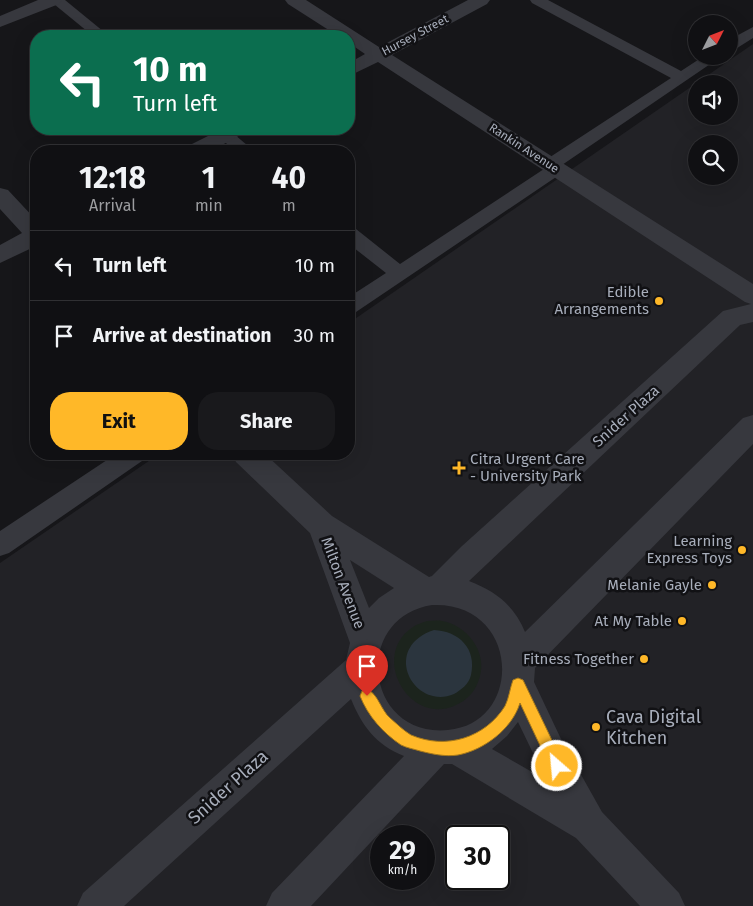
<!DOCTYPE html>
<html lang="en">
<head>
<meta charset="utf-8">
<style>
	:root { --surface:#101013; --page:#19191c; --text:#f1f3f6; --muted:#9c9da0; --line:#303033; --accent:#ffb828 }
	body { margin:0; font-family:"Fira Sans",sans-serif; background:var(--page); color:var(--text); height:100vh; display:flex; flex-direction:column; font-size:19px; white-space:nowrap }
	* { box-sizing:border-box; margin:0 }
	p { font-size:16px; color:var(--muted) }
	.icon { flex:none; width:28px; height:28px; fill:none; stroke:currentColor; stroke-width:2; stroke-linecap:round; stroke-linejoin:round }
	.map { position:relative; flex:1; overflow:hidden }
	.side { position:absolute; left:30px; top:145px; width:325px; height:315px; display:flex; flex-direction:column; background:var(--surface); border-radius:20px; box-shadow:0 5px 20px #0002,0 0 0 1px var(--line) }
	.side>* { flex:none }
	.banner { position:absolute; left:30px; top:30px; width:325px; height:105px; border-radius:20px; box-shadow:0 5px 20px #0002,0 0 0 1px var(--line); background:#0b6e4f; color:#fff; overflow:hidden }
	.needle { width:32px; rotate:48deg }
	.fabs { position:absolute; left:688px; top:15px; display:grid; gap:10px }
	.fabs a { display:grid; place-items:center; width:50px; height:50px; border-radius:50%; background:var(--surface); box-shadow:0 5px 20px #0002,0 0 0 1px var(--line); font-size:25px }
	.speed { position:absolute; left:370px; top:825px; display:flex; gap:10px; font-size:25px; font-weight:700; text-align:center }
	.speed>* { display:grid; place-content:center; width:65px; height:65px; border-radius:50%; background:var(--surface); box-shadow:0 5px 20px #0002,0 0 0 1px var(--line); line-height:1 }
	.speed small { font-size:12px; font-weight:400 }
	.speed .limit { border:2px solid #111; border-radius:8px; background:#fff; color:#111 }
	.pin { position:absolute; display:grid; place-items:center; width:42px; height:42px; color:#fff; margin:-51px -21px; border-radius:50% 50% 50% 0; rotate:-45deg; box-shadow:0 0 5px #0007 }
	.pin .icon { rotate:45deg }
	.me { position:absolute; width:55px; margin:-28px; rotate:333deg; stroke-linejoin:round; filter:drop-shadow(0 0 4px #0008) }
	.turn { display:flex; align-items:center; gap:18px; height:105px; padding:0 20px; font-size:22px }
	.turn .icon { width:65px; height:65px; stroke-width:2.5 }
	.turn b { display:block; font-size:35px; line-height:42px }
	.eta { display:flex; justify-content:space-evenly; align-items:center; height:85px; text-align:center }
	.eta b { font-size:30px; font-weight:700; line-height:35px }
	.button { display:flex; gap:10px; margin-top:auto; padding:10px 20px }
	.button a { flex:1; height:58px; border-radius:20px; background:var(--accent); color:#111; font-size:20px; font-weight:700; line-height:58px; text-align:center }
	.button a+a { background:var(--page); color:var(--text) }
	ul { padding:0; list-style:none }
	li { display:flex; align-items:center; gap:15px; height:70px; padding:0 20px; border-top:1px solid var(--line) }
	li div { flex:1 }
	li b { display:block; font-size:19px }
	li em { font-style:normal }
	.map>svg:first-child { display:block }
	.built { fill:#222226; fill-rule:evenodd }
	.green { fill:#1c241d }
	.water { fill:#2b353e }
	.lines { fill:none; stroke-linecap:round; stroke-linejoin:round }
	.service { fill:#37383e; fill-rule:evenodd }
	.minor { fill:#37383e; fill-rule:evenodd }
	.route { fill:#ffb828; stroke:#a6781a }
	.poi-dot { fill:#ffb828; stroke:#111114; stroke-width:2 }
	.labels { text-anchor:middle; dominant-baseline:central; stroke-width:5; stroke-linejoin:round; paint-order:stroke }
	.far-street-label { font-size:12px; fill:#a7adba; stroke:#111114 }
	.poi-label { font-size:15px; fill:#a7adba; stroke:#111114; text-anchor:end }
	.street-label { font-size:15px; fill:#a7adba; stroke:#111114 }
	.near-poi-label { font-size:18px; fill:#a7adba; stroke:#111114; text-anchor:start }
	.near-street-label { font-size:18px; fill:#a7adba; stroke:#111114 }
</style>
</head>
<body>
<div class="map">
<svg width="753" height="906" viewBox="0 0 753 906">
	<rect width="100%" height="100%" fill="#161619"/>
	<path class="built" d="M753,44V906H0V563L159,454H349V323ZM696,84H729V116H696ZM696,144H729V176H696ZM381,836H424V879H381ZM456,836H499V879H456Z"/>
	<path class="green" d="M427,621C432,621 437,620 442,621C467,625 487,652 480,676C476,691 468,700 454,706C408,725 370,655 413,627C417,624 422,623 427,621Z"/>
	<path class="water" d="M434,630C459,631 477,649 471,675C469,684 461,690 454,694C414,711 380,648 434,630Z"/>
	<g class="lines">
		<path class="service" d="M49,0H65L109,36H93Z
			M530,0H548L681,71L704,56H722L562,165L565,169L562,173L356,312L349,314V297L386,273L349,244V228L356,229L400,264L544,169L541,165L544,161L671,78L532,3Z
			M753,27V38L734,50L729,51V40Z
			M210,129H228L254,151H235Z
			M116,454H145L142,461L9,553L0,556V531Z"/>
		<path class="minor" d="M38,0H62L59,4L0,27V16Z
			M285,0H306L379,47L468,0H490L487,4L392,55L753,284V322L740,325L469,581C495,591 514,605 525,632L743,418L753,415V444L535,668L534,682L561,739L602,812L679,893L685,906H640L576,838L452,764H444L311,906H266L272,893L404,756C376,745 362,726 351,699L124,906H77L83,893L346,660L350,643L310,533L236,462L232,454H265L332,516L429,577L432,576L462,546L723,311L751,304L745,302L378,62L349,76V63L365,54L349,43V36H338L288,4ZM350,560L394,588L379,598L369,608ZM432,605C520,601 525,723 448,730C365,738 351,618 432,605ZM518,722L546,780L492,749L507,736Z
			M222,129H247L244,133L211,151H185L188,146Z
			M0,188L8,190L36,220V246L0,263V245L22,233L0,209Z"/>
	</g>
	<path class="route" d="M518,678L523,680L562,761L564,766L562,771L557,773L552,771L520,703C512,729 484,750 458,755C445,757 432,754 420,751C414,749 407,748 401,745C383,733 368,716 360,696L362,691L367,689C378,694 381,710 390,718C396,723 404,731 411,735C446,750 485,738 505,706C509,698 510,688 513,680Z"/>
	<g class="poi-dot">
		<circle cx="659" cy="301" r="5"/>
		<path d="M456.5 460.5h5v5h5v5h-5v5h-5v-5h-5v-5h5z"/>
		<circle cx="742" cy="550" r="5"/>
		<circle cx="712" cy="585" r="5"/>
		<circle cx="682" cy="621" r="5"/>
		<circle cx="644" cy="659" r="5"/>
		<circle cx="596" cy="727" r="5"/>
	</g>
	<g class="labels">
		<g class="far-street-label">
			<text transform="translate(415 35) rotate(-28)">Hursey Street</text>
			<text transform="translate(524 148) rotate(33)">Rankin Avenue</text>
		</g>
		<g class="poi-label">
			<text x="649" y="292">Edible<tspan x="649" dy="17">Arrangements</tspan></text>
			<text x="470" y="459" text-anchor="start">Citra Urgent Care<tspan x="470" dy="17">- University Park</tspan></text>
			<text x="732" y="541">Learning<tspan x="732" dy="17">Express Toys</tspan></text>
			<text x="702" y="585">Melanie Gayle</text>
			<text x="672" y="621">At My Table</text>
			<text x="634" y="659">Fitness Together</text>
		</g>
		<g class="street-label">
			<text transform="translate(626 416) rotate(-42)">Snider Plaza</text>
			<text transform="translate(343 583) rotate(69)">Milton Avenue</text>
		</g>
		<g class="near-poi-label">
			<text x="606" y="717">Cava Digital<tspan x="606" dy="21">Kitchen</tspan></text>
		</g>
		<g class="near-street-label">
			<text transform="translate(228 787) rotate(-42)">Snider Plaza</text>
		</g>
	</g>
</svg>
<div class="fabs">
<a><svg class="needle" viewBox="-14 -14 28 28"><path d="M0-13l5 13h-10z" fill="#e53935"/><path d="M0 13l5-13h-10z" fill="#9c9da0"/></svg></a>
<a><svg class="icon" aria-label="sound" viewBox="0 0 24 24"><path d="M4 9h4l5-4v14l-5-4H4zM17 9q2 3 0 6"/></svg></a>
<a><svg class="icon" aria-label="search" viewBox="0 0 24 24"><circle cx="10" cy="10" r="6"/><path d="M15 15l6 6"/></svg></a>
</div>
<div class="speed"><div>29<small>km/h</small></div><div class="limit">30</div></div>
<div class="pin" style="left:367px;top:696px;background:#d93025"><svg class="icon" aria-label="arrive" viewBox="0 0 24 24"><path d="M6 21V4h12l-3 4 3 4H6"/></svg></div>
<svg class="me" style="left:557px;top:766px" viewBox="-20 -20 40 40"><circle r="17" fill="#ffb828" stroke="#fff" stroke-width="3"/><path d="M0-11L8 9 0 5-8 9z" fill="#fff"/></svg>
<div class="banner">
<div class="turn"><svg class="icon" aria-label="left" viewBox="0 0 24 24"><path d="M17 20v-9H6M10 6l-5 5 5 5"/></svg><div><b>10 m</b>Turn left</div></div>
</div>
<section class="side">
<div class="eta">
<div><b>12:18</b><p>Arrival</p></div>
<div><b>1</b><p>min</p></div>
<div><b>40</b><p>m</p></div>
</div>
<ul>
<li><svg class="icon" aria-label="left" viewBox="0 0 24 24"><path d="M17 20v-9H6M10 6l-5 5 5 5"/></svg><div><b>Turn left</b></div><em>10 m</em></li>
<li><svg class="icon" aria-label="arrive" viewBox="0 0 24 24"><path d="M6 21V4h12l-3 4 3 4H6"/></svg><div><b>Arrive at destination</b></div><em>30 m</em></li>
</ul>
<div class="button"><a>Exit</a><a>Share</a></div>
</section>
</div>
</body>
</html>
